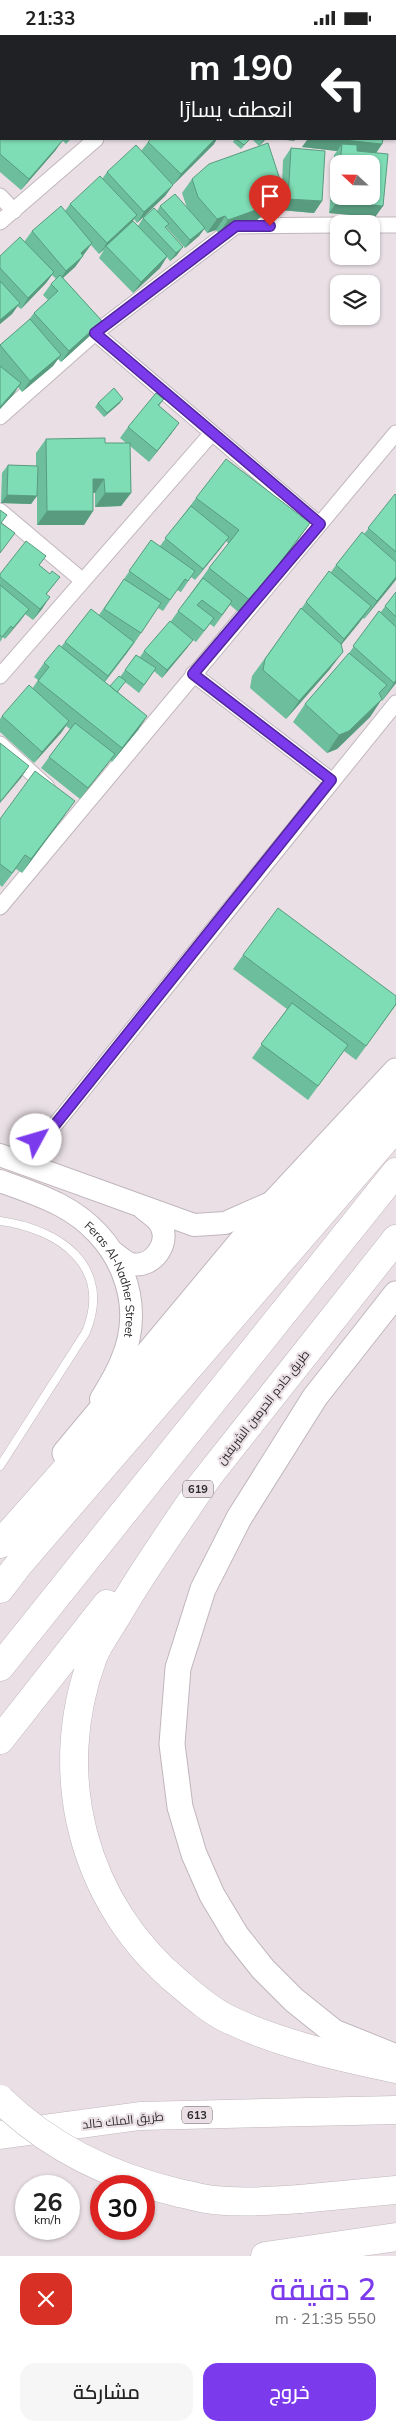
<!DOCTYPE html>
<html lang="ar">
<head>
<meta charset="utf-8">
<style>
	:root { --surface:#fff; --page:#f6f6f6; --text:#222; --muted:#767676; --accent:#7c3aed }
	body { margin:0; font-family:Mulish,Cairo,sans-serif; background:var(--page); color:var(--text); direction:rtl; height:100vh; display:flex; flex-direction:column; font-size:19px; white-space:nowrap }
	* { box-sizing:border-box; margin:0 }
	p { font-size:16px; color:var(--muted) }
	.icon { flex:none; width:28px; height:28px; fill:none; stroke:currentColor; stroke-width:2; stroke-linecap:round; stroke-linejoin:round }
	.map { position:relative; height:2221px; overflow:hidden; direction:ltr }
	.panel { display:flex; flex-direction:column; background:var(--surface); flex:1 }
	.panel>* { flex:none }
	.guide { position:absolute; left:0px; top:0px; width:396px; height:105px; box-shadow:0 1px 4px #0004; direction:rtl; background:#202124; color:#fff; overflow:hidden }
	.needle { width:32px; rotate:292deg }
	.controls { position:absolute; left:330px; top:120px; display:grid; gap:10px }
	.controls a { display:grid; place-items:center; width:50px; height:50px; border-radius:10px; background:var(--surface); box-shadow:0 1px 4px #0004; font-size:25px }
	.speed { position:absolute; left:15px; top:2140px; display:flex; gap:10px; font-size:25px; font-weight:700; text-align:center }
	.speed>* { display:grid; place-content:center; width:65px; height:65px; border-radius:50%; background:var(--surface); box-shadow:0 1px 4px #0004; line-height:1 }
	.speed small { font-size:12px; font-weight:400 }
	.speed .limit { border:8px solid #d22; background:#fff; color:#111 }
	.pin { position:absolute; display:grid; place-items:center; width:42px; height:42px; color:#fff; margin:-51px -21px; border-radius:50% 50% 50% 0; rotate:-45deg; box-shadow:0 0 5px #0007 }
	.pin .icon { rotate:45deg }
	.me { position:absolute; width:55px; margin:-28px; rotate:51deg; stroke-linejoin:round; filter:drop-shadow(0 0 4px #0008) }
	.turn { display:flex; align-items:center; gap:18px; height:105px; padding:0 20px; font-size:22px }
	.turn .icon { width:65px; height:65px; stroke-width:2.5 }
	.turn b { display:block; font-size:35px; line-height:42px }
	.round { display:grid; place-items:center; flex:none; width:52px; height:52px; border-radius:15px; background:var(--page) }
	.overview { display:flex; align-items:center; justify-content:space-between; height:85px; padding:0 20px }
	h1 { font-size:30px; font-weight:600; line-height:38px; color:var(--accent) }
	.action { display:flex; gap:10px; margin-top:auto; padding:10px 20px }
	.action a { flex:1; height:58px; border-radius:15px; background:var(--accent); color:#fff; font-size:20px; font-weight:600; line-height:58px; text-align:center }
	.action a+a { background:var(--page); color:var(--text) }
	.status { display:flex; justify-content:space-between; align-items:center; height:35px; padding:0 25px; background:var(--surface); direction:ltr }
	.status svg { height:14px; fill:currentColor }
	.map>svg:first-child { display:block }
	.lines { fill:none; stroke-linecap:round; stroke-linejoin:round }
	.lane-casing { stroke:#c0b6bc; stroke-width:9 }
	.street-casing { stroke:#c0b6bc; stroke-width:17 }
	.secondary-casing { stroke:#c0b6bc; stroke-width:24 }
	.primary-casing { stroke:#c0b6bc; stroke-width:27 }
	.highway-casing { stroke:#c0b6bc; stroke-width:29 }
	.lane { stroke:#fff; stroke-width:8 }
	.street { stroke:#fff; stroke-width:15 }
	.secondary { stroke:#fff; stroke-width:22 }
	.primary { stroke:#fff; stroke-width:25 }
	.highway { stroke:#fff; stroke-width:28 }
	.highway-bridge-casing { stroke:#c0b6bc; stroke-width:29; stroke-linecap:butt }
	.highway-bridge { stroke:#fff; stroke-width:28 }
	.wall { fill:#6dbe9c; fill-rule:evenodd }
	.shaded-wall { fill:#599b7f }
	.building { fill:#7fddb5; stroke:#599b7f }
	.route-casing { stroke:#51269a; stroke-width:12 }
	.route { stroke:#7c3aed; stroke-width:9 }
	.labels { text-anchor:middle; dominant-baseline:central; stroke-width:4.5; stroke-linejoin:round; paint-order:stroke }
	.shield { fill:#e9dfe5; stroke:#656064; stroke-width:1 }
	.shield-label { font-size:11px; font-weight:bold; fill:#2d2a2c }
	.street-label { font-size:12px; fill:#2d2a2c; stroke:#e9dfe5 }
</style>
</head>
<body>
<div class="status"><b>21:33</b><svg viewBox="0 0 49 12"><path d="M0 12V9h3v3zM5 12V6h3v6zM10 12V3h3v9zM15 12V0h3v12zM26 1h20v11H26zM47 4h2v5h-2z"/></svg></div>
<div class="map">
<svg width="396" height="2221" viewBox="0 0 396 2221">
	<rect width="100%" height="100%" fill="#e9dfe5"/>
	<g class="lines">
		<g class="lane-casing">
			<path id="lane" d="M0,1186C59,1194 113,1231 86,1297L0,1431"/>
		</g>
		<g class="street-casing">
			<path id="street" d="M395,43H396
				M0,161L14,176
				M0,187L96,104
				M371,190H396
				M95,298L319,489
				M0,382L95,298L236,191L339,190
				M0,476L83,546
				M193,639L331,745
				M0,641L212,398
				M0,709L47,752
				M0,872L396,398
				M8,1123L50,1096L396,668"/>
		</g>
		<g class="secondary-casing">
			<g id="secondary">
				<path d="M0,1120L194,1190L225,1188L275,1166"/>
				<path id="s1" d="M0,1146C20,1153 41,1160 60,1170C118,1200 148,1266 121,1327C116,1340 108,1352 101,1364"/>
				<path d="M114,1218C120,1222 124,1227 131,1229C153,1234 173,1206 159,1187C155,1182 149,1178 144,1174"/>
			</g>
		</g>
		<g class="primary-casing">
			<path id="primary" d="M396,1259L315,1362L239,1483L203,1554L178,1633L172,1709L180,1772L194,1819L212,1860L236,1900L263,1934L294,1965L334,1997L396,2022
				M65,1418L275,1166L396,1036"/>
		</g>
		<g class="highway-casing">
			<path id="highway" d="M210,1439C179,1485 146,1531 118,1579C110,1593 99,1607 93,1622C49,1740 83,1870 181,1950C195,1962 211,1976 228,1984C277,2008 342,2023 396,2034
				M199,1453L396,1204
				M0,1509L396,1062
				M0,1554L19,1529L396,1092
				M0,1632L396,1137
				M0,1705L107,1569
				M0,2100L140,2081L396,2075
				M300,2164L396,2155
				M265,2221L396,2202"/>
		</g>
		<use href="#lane" class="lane"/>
		<use href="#street" class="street"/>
		<use href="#secondary" class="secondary"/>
		<use href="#primary" class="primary"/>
		<use href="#highway" class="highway"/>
		<g class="highway-bridge-casing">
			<path id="highway-bridge" d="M0,2064C50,2113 112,2142 179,2158C190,2160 202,2164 213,2165C242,2168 271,2166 300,2164"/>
		</g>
		<use href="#highway-bridge" class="highway-bridge"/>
	</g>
	<path class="wall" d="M93,0H168L169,1H94Z
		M173,0H212L217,1H174Z
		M342,0H396V22L395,23V1H342Z
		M1,29V94L0,95V31Z
		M0,103L1,104H71L66,109L62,105L55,116L21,155L0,137Z
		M235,104H250L241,114L233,107Z
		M252,104H266L259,111Z
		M308,104H383L382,109L376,118L383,171L375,182L329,178L334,120L337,116L302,112ZM339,129H371L339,161Z
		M148,107L214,109L173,150L165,161L137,188L134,184L132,186L138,191L143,183L157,176L160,171L187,173L182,158L192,144L282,150L283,125L291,113L322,166L314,178L280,175L281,161L274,170L257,185L219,199L216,195L207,198L204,194L199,201L185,213L166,192V193L177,220L170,226L167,222L160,233L133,258L99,223L104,215L99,219L91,210L75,232L63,243L102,286L94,297L61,327L58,324L53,331L22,357L18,352L13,360L0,374V310L27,287L34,278L48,265L43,260L51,249L56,244L52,240L46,248L21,274L17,271L12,279L0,289V221L24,207L32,196L65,176L70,169L102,144L107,137L141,116Z
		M164,364L159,371L179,388L171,399L149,427L130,411L131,458L121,471L95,472V458H93V476L84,490H37V460L31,469L1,468L2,438L8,430L36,431V418L46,404L105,408H126L120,403L128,392Z
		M98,368H120L104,382L95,372Z
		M396,459V545L364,584L363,583L341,610L330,634L286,684L250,653L252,641L306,567L331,537L336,530L364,499Z
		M196,463L300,502L242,580L230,570L214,592L210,589L196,607L193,605L187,613L162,643L154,636L139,658L125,647L118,657L147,681L138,695L112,727L110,725L80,764L41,733L70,694L66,691L61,698L34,728L0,697V684L2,681L32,654L38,645L34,642L44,628L61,612L65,607L99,580L151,505L160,511ZM226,506L229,509L209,533L199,547L171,586L144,616L140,622L136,620L120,642L110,651L105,647L133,610L158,573L163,576L177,555L181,557L191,542L195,545Z
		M46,521L39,530L50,539L60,542L46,560L42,574L33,585L25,579L5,604L3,602L0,607V539Z
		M396,557V648L382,666L381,665L370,682L337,714L327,718L293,687L305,669L347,621L379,576L380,578Z
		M65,780L22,838L16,834L2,852L0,850V784Z
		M243,920L396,970L356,1025L344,1016L308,1065L252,1023L287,974L233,934Z"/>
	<path class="shaded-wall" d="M215,104H217L214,109L173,150L181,139Z
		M264,104H266L259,111Z
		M279,104H296L294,106Z
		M308,104H334L382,109L374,121L341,117L342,109L337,116L302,112Z
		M63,105L55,116L21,155L29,144Z
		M173,150L165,161L137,188L144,177Z
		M284,157L274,170L257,185L219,199L228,185Z
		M288,164L322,166L314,178L280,175Z
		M337,167L383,171L375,182L329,178Z
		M137,180L129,191L106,211L99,219L107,208Z
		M225,181L216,195L207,198L217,184Z
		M205,193L199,201L185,213L190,205Z
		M92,208L84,219L73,229L81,218Z
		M183,212L177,220L170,226L176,218Z
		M83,221L75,232L58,247L66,236Z
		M167,221L160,233L133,258L141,247Z
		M54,237L46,248L21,274L28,263Z
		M20,268L12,279L0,289V285Z
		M102,286L94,297L61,327L69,316Z
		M61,320L53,331L22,357L30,346Z
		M21,348L13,360L0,374V372Z
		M123,364L120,368L104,382L107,378Z
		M179,388L171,399L149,427L157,416Z
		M93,444H104L95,458H83Z
		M105,458H131L121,471L95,472Z
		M7,460L37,461L31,469L1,468Z
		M47,476H93L84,490H37Z
		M310,488L300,502L242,580L251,566Z
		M229,502L221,513L195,545L203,534Z
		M396,542V544L391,551L364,584L377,566Z
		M50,562L42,574L33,585L40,574Z
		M371,571L359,588L332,621L344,604Z
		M29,574L21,585L5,604L13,593Z
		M193,605L187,613L162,643L167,635Z
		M134,607L126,619L100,652L108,641Z
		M343,617L330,634L286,684L299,666Z
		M396,645V648L382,666Z
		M382,664L370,682L337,714L327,718L339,700Z
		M147,681L138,695L112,727L122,713Z
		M69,686L61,698L34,728L42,717Z
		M115,719L107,730L80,764L88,753Z
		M29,731L21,743L0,768V767Z
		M75,766L65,780L22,838L31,824Z"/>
	<path class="building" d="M111,0H168L169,1H112Z
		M196,0H208L207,1H197Z
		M351,0H396V20H395V1H351Z
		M0,37L1,38V91L0,92Z
		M1,102V104H62L63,105L29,144L0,119V103Z
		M151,104H215L181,139L148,107Z
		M236,104H250L244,110Z
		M334,104H383L382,109Z
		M268,108L284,157L267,171L228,185L225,181L217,184L198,162L192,144L209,129Z
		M342,109L357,110V116L388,119L383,171L337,167L339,143V161H371V129H340Z
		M136,110L173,150L144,177L107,137Z
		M291,113L325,116L322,166L288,164Z
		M100,141L137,180L107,208L70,169Z
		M175,159L205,193L190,205L160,171Z
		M61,171L92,208L81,218L83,221L66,236L32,196Z
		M154,173L169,189L165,192L183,212L176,218L143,183Z
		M133,186L167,221L141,247L106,211Z
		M20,202L54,237L28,263L0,233V221Z
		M60,240L102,286L69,316L34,278L58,256L51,249Z
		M0,246L20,268L0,285Z
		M30,284L61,320L30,346L0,310Z
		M0,331L21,348L0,372Z
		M114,353L123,364L107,378L98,368Z
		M156,358L164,364L158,370L179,388L157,416L128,392Z
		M105,403V408H130L131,458H105L104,444H93V476H47L46,404Z
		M226,424L310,488L251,566L209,533L239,495L196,463Z
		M8,430L38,431L37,461L7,460Z
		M395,459L396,460V517L368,493Z
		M191,471L229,502L203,534L165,503Z
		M0,475L7,480L1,488L15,498L0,518Z
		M362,497L396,527V542L377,566L336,530Z
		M151,505L195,536L188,546L185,544L170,565L129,536Z
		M26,506L46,521L39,530L50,539L52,536L60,542L46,559L50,562L40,574L0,542V539Z
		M329,536L371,571L344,604L306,567Z
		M203,543L232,566L222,580L202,565L197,570L214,583L204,596L178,576Z
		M124,544L161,568L141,598L104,574Z
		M0,550L29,574L13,593L11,591L2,602L0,600Z
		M396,557V582L385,571Z
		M301,573L341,609L343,617L299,666L263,635L265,624Z
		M91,574L134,607L108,641L65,607Z
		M379,576L396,592V645L394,648L353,611Z
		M170,586L193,605L167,635L144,616Z
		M59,610L147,681L122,713L38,646L49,632L44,628Z
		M349,618L387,650L379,658L382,664L349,696L339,700L305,669Z
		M136,620L156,633L144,650L125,635Z
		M119,641L126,646L117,657L110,651Z
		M29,650L69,686L42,717L2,681Z
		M75,688L115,719L88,753L49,722Z
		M0,708L29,731L0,767Z
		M35,736L75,766L31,824L25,820L12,838L0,829V784Z
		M278,873L396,961V969L366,1011L243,920Z
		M292,968L348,1010L318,1051L261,1009Z"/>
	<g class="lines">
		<g class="route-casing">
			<path id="route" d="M36,1105L50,1096L331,745L193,639L320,489L95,298L236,191H270"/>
		</g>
		<use href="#route" class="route"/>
	</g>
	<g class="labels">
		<g class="shield">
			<rect x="183" y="1445.5" width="30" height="17" rx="4"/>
			<rect x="182" y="2071.5" width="30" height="17" rx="4"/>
		</g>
		<g class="shield-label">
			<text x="198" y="1454">619</text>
			<text x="197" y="2080">613</text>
		</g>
		<g class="street-label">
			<text stroke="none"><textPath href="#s1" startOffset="161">Feras Al-Nadher Street</textPath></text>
			<text transform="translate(263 1372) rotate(-52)">طريق خادم الحرمين الشريفين</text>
			<text transform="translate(123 2085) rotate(-6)">طريق الملك خالد</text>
		</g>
	</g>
</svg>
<div class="controls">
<a><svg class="needle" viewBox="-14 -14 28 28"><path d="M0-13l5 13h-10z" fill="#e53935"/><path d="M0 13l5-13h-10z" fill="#767676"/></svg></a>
<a><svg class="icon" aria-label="search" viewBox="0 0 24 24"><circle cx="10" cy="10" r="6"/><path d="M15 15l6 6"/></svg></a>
<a><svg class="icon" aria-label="layers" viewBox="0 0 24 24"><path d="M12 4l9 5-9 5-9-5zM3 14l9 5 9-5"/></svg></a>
</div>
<div class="speed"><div>26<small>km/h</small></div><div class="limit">30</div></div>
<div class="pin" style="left:270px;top:191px;background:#d93025"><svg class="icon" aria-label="arrive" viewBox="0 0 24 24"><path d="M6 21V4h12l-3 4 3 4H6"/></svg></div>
<svg class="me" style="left:36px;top:1105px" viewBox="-20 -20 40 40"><circle r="19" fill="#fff"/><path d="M0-13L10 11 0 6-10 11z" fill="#7c3aed"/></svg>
<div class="guide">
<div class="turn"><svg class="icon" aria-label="left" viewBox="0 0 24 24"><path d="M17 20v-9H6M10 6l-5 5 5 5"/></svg><div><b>190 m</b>انعطف يسارًا</div></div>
</div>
</div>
<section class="panel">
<div class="overview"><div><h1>2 دقيقة</h1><p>550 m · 21:35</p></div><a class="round" style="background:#d93025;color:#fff"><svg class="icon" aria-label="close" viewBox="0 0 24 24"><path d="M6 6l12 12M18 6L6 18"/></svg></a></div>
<div class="action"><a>خروج</a><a>مشاركة</a></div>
</section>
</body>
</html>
